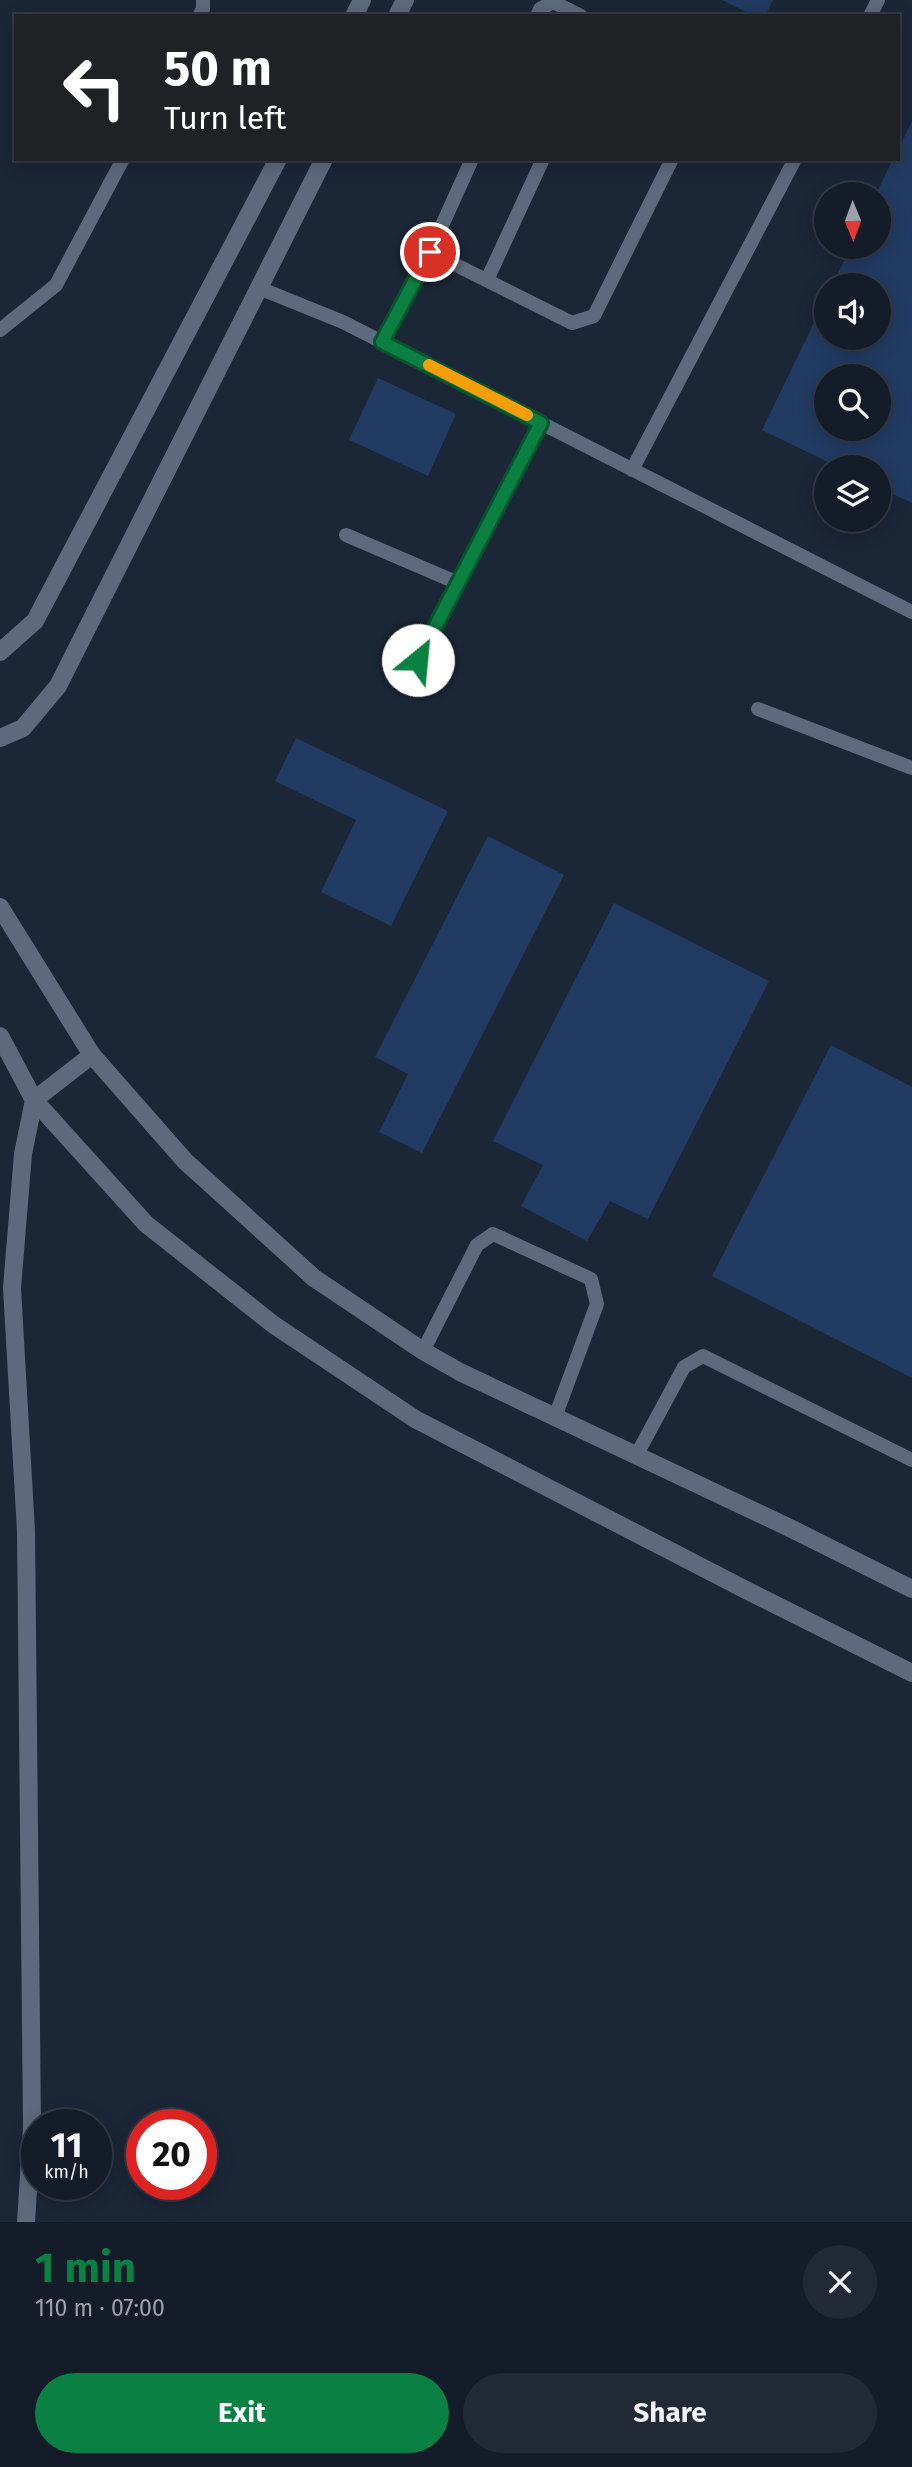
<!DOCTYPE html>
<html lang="en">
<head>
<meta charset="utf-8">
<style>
	:root { --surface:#141c29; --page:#212935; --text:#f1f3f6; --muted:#9da1a8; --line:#333a46; --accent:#0b8043 }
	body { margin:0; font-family:"Fira Sans",sans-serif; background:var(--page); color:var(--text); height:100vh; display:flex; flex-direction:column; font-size:26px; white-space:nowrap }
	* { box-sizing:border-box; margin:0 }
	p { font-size:23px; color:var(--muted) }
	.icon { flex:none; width:38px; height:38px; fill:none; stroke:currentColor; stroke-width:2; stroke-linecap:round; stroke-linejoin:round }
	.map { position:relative; height:2222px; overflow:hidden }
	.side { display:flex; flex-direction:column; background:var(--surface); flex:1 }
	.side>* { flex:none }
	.banner { position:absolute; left:14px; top:14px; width:886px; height:147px; border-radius:0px; box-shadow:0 4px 18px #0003,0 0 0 2px var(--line); background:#202124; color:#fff; overflow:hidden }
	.needle { width:46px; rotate:179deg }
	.controls { position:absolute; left:814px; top:182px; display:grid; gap:14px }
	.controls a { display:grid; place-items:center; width:77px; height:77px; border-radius:50%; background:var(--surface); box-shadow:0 4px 18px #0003,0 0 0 2px var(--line); font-size:35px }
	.speed { position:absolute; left:21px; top:2109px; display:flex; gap:14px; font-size:35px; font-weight:700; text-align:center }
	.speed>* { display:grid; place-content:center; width:91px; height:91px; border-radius:50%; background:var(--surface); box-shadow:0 4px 18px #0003,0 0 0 2px var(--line); line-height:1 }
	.speed small { font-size:18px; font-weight:400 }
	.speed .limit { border:10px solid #d22; background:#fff; color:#111 }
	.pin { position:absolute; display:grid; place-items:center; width:60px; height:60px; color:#fff; margin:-30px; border:4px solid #fff; border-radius:50%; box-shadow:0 2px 7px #0007 }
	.me { position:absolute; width:77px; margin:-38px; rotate:28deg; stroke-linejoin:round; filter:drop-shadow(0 0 5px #0008) }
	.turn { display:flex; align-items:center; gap:24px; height:147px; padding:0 35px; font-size:32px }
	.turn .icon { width:91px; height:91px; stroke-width:2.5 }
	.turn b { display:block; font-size:49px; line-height:60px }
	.round { display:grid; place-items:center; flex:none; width:74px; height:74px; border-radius:37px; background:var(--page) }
	.overview { display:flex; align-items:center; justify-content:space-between; height:119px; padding:0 35px }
	h1 { font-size:42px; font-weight:700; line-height:52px; color:var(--accent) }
	.action { display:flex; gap:14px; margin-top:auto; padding:14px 35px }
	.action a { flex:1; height:80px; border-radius:42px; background:var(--accent); color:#fff; font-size:28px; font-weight:700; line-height:80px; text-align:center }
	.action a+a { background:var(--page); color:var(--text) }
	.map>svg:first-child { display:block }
	.building { fill:#223b62; fill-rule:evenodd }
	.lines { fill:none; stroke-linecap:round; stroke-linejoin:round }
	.service { stroke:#5d697c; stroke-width:14 }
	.minor { stroke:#5d697c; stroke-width:18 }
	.tertiary { stroke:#5d697c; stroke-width:18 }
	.route-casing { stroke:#07532c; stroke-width:18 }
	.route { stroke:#0b8043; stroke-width:12 }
	.slow { stroke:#f59e0b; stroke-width:12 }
</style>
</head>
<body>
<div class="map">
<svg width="912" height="2222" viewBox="0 0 912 2222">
	<rect width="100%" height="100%" fill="#1b2637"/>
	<path class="building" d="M722,0H773L765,16H754Z
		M912,121V503L878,487V467H838L762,430L826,298V338H878V285H832L851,247H878V194H876L893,159H898V150ZM826,376H878V429H826Z
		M378,378L456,414L428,476L349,440Z
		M296,738L448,811L391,926L321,892L356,820L275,781Z
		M488,836L564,875L422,1153L379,1132L408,1074L375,1057Z
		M614,903L769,981L648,1219L610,1201L587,1241L521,1206L543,1165L493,1141Z
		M831,1045L912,1087V1378L712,1276Z"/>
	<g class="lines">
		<path class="service" d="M199,16L203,9V0
			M537,16L540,9L553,2L581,16
			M870,16L878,0
			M430,252L572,323L594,316L672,159
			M487,280L543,159
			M259,288L343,322L912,612
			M0,330L56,285L123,159
			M382,342L430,252L472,159
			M632,470L795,159
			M346,535L458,583
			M418,660L541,423
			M758,709L912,768
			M423,1351L477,1245L493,1234L591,1279L597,1304L555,1417
			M636,1456L684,1367L703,1356L912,1460"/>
		<path class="minor" d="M354,16L362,0
			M397,16L405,0
			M0,652L35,621L278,159
			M0,738L23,728L58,686L324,159
			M26,2222L32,2126L26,1531L12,1288L23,1154L34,1100L92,1055"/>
		<path class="tertiary" d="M0,907L92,1055L185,1161L314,1278L423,1351L460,1372L792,1529L912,1589
			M0,1036L34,1100L146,1224L274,1325L415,1419L746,1590L912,1673"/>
	</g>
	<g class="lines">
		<g class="route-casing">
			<path id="route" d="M418,660L541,423L382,342L430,252"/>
		</g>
		<use href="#route" class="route"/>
		<path class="slow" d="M429,365L527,415"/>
	</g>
</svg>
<div class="controls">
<a><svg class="needle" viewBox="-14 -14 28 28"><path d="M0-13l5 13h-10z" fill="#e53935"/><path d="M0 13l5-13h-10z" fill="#9da1a8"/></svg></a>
<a><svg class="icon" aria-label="sound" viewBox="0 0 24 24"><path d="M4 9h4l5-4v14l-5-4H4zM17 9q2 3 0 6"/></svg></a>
<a><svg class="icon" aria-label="search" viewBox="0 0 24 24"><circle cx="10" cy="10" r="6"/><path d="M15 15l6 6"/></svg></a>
<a><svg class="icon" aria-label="layers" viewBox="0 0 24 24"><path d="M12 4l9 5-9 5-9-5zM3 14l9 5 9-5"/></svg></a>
</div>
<div class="speed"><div>11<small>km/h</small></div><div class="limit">20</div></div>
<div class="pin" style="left:430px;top:252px;background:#d93025"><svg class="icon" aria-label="arrive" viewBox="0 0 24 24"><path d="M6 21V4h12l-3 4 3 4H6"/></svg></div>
<svg class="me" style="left:418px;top:660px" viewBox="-20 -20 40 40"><circle r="19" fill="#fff"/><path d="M0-13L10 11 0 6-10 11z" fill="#0b8043"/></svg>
<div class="banner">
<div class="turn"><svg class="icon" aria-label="left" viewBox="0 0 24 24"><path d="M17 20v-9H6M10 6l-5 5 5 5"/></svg><div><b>50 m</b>Turn left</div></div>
</div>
</div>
<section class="side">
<div class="overview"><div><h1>1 min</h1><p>110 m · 07:00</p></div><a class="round"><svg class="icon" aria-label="close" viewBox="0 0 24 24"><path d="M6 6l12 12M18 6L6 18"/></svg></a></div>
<div class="action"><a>Exit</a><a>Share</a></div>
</section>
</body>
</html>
